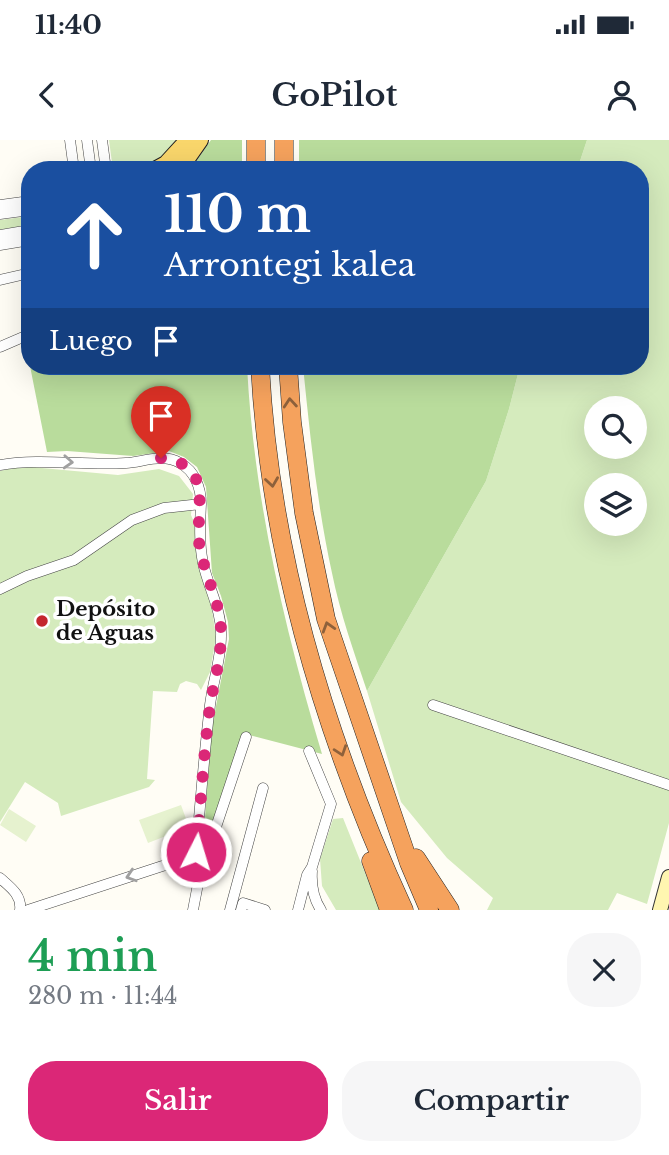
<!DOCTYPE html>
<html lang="es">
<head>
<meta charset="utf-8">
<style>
	:root { --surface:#fff; --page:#f6f6f7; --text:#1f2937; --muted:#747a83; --accent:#db2777 }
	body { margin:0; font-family:"Libre Baskerville",serif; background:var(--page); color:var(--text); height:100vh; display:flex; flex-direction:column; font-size:26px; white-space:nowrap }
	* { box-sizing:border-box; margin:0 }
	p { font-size:23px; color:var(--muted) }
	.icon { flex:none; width:38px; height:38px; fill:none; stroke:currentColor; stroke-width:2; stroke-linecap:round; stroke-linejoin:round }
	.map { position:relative; height:770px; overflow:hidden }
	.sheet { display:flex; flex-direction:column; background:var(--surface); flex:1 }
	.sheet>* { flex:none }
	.top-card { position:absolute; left:21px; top:21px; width:628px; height:214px; border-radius:28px; box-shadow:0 7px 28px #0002; background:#1a4fa0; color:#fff; overflow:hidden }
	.fabs { position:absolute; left:584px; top:256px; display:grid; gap:14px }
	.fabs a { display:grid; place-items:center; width:63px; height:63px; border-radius:50%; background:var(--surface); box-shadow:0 7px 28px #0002; font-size:35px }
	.pin { position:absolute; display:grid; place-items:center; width:60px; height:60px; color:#fff; margin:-72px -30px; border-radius:50% 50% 50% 0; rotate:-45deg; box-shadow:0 0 7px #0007 }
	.pin .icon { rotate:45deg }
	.me { position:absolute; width:77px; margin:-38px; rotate:5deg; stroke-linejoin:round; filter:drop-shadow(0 0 5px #0008) }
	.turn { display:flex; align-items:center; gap:24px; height:147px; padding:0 28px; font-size:32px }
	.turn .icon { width:91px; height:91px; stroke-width:2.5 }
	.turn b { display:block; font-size:49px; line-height:60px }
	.then { display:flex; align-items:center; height:66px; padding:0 28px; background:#0003; gap:14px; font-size:26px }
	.round { display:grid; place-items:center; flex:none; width:74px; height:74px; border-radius:28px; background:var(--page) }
	.overview { display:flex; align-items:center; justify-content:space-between; height:119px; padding:0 28px }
	h1 { font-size:42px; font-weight:600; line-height:52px; color:#1e9e55 }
	.primary-button { display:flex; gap:14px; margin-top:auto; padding:14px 28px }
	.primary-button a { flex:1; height:80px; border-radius:28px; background:var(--accent); color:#fff; font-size:28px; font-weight:600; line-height:80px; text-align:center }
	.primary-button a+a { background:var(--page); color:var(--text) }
	.status { display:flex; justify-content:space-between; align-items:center; height:49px; padding:0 35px; background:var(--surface); direction:ltr }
	.status svg { height:19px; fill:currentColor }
	header { display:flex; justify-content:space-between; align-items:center; height:91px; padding:0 28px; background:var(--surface); font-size:32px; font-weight:600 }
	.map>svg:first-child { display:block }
	.green { fill:#d5ebbd; fill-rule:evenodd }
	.forest { fill:#b9dc9c }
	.pitch { fill:#e6f2cf }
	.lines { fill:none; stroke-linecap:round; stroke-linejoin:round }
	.street-casing { stroke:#444; stroke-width:11 }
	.secondary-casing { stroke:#333; stroke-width:16 }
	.primary-casing { stroke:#222; stroke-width:18 }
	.highway-casing { stroke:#222; stroke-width:19 }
	.street { stroke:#fff; stroke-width:10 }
	.secondary { stroke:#fff6b0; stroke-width:14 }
	.primary { stroke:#f9d66b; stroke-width:16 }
	.highway { stroke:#f5a25d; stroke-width:18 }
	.oneway { stroke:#8e613b }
	.oneway2 { stroke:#a0a0a0 }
	.route { stroke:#db2777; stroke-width:12; stroke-dasharray:0 21.6 }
	.poi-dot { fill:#c4262e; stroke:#fff; stroke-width:2.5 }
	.labels { text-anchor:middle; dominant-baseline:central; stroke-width:7; stroke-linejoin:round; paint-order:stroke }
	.poi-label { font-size:21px; font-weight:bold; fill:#111; stroke:#fff; text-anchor:start }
</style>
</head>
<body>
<div class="status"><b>11:40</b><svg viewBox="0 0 49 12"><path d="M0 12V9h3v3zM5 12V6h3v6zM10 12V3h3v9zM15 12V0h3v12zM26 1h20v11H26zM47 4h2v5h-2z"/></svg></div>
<header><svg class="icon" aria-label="back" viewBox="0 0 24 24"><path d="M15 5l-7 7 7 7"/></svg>GoPilot<svg class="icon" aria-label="person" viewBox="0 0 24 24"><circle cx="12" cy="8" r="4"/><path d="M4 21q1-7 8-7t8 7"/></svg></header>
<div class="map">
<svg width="669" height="770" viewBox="0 0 669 770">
	<rect width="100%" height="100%" fill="#fffdf5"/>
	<path class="green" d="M176,0C155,27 146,30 113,30L109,0Z
		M587,0H669V683L647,764L617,753L608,770H487L493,758L447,718L401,662L367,551L486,341L509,269L520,226H640V30H577ZM597,268H635V306H597ZM597,345H635V383H597Z
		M30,76V85L0,90V80Z
		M20,326L118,335L159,329L179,336L193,354L191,375L202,401L216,497L210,532L201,550L197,544L186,541L180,544L177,552L153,551L147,639L155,640L149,647L61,676L58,663L25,642L0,682V331Z
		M343,678L380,770H336L322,746L320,719L333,679Z"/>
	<path class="forest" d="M211,0H242V30H190Z
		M299,0H587L577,30H299Z
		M30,226H247C254,359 284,487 322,614L245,594L203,707L211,592L229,499L228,482L221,456L212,433L206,347L197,327L184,317L169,311L133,316L67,311L47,312Z
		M303,226H520L509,269L486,341L367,551C354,512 340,473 332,433C317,365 310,295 303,226Z"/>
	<path class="pitch" d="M181,665L189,687L148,703L139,680Z
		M9,669L36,686L26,702L0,685Z"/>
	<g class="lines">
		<g class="street-casing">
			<path id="street" d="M70,0L74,30
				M87,0L91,30
				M102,0L106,30
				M0,65L30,61
				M0,74L30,70
				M0,95L30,90
				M0,105L30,100
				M0,140L30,133
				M0,207L30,194
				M0,325C42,318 83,326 126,323C143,322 163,313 180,323C195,331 201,348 201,364
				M0,449L27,436L74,420L132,380L164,368L201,364C200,384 199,403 203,423C208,447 222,470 221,496C221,519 213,541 210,565C204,615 200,665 196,715L201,728L193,770
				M433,565L669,645
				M205,720L246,597
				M312,731C311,746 313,758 321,770
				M0,738C10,747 22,755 20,770
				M28,770L196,715
				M230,770L263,648
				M241,770L243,763L265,770
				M298,770L307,735L312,727L331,664L309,611"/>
		</g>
		<g class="secondary-casing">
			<path id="secondary" d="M660,770L669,737"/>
		</g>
		<g class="primary-casing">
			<path id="primary" d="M155,30L166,24L188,0
				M179,30L200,0"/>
		</g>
		<g class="highway-casing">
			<path id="highway" d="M256,30V0
				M284,30V0
				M260,226C270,415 325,598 404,770
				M288,226L292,282L304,373L326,479L409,723L429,770
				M416,718L450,770
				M371,721L389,770"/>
		</g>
		<use href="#street" class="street"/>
		<use href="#secondary" class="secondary"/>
		<use href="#primary" class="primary"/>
		<use href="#highway" class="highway"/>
	</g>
	<defs><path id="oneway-chevron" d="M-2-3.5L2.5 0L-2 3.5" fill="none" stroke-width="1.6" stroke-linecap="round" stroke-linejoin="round" transform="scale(1.75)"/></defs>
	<g class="oneway">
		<use href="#oneway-chevron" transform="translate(290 263) rotate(-95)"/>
		<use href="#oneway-chevron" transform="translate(272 342) rotate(82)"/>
		<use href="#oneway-chevron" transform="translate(328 487) rotate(-107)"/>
		<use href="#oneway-chevron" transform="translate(341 611) rotate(71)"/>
	</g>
	<g class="oneway2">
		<use href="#oneway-chevron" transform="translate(68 322) rotate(3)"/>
		<use href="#oneway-chevron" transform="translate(131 736) rotate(162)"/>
	</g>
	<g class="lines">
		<path class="route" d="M161,318C214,324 196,366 199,402C203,434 222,463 221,495C221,522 212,548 209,574C203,620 201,666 196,712"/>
	</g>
	<circle class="poi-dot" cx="42" cy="481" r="7"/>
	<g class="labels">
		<g class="poi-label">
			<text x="56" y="469">Depósito<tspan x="56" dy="24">de Aguas</tspan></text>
		</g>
	</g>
</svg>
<div class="fabs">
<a><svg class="icon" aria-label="search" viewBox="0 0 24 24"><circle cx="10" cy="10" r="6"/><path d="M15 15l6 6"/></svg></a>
<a><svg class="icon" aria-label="layers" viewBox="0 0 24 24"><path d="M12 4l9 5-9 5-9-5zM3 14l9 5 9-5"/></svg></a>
</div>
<div class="pin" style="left:161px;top:318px;background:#d93025"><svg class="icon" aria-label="arrive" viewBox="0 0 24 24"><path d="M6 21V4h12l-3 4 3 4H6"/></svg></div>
<svg class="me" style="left:196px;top:712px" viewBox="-20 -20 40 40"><circle r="17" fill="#db2777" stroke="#fff" stroke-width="3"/><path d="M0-11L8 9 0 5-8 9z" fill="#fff"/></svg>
<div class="top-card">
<div class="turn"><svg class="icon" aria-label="ahead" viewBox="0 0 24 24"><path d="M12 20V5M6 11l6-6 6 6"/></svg><div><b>110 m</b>Arrontegi kalea</div></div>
<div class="then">Luego<svg class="icon" aria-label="arrive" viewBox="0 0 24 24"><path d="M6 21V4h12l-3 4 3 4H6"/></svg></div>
</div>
</div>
<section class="sheet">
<div class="overview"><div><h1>4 min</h1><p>280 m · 11:44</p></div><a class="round"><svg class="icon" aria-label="close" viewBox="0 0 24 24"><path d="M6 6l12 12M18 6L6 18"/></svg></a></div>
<div class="primary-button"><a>Salir</a><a>Compartir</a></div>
</section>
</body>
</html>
